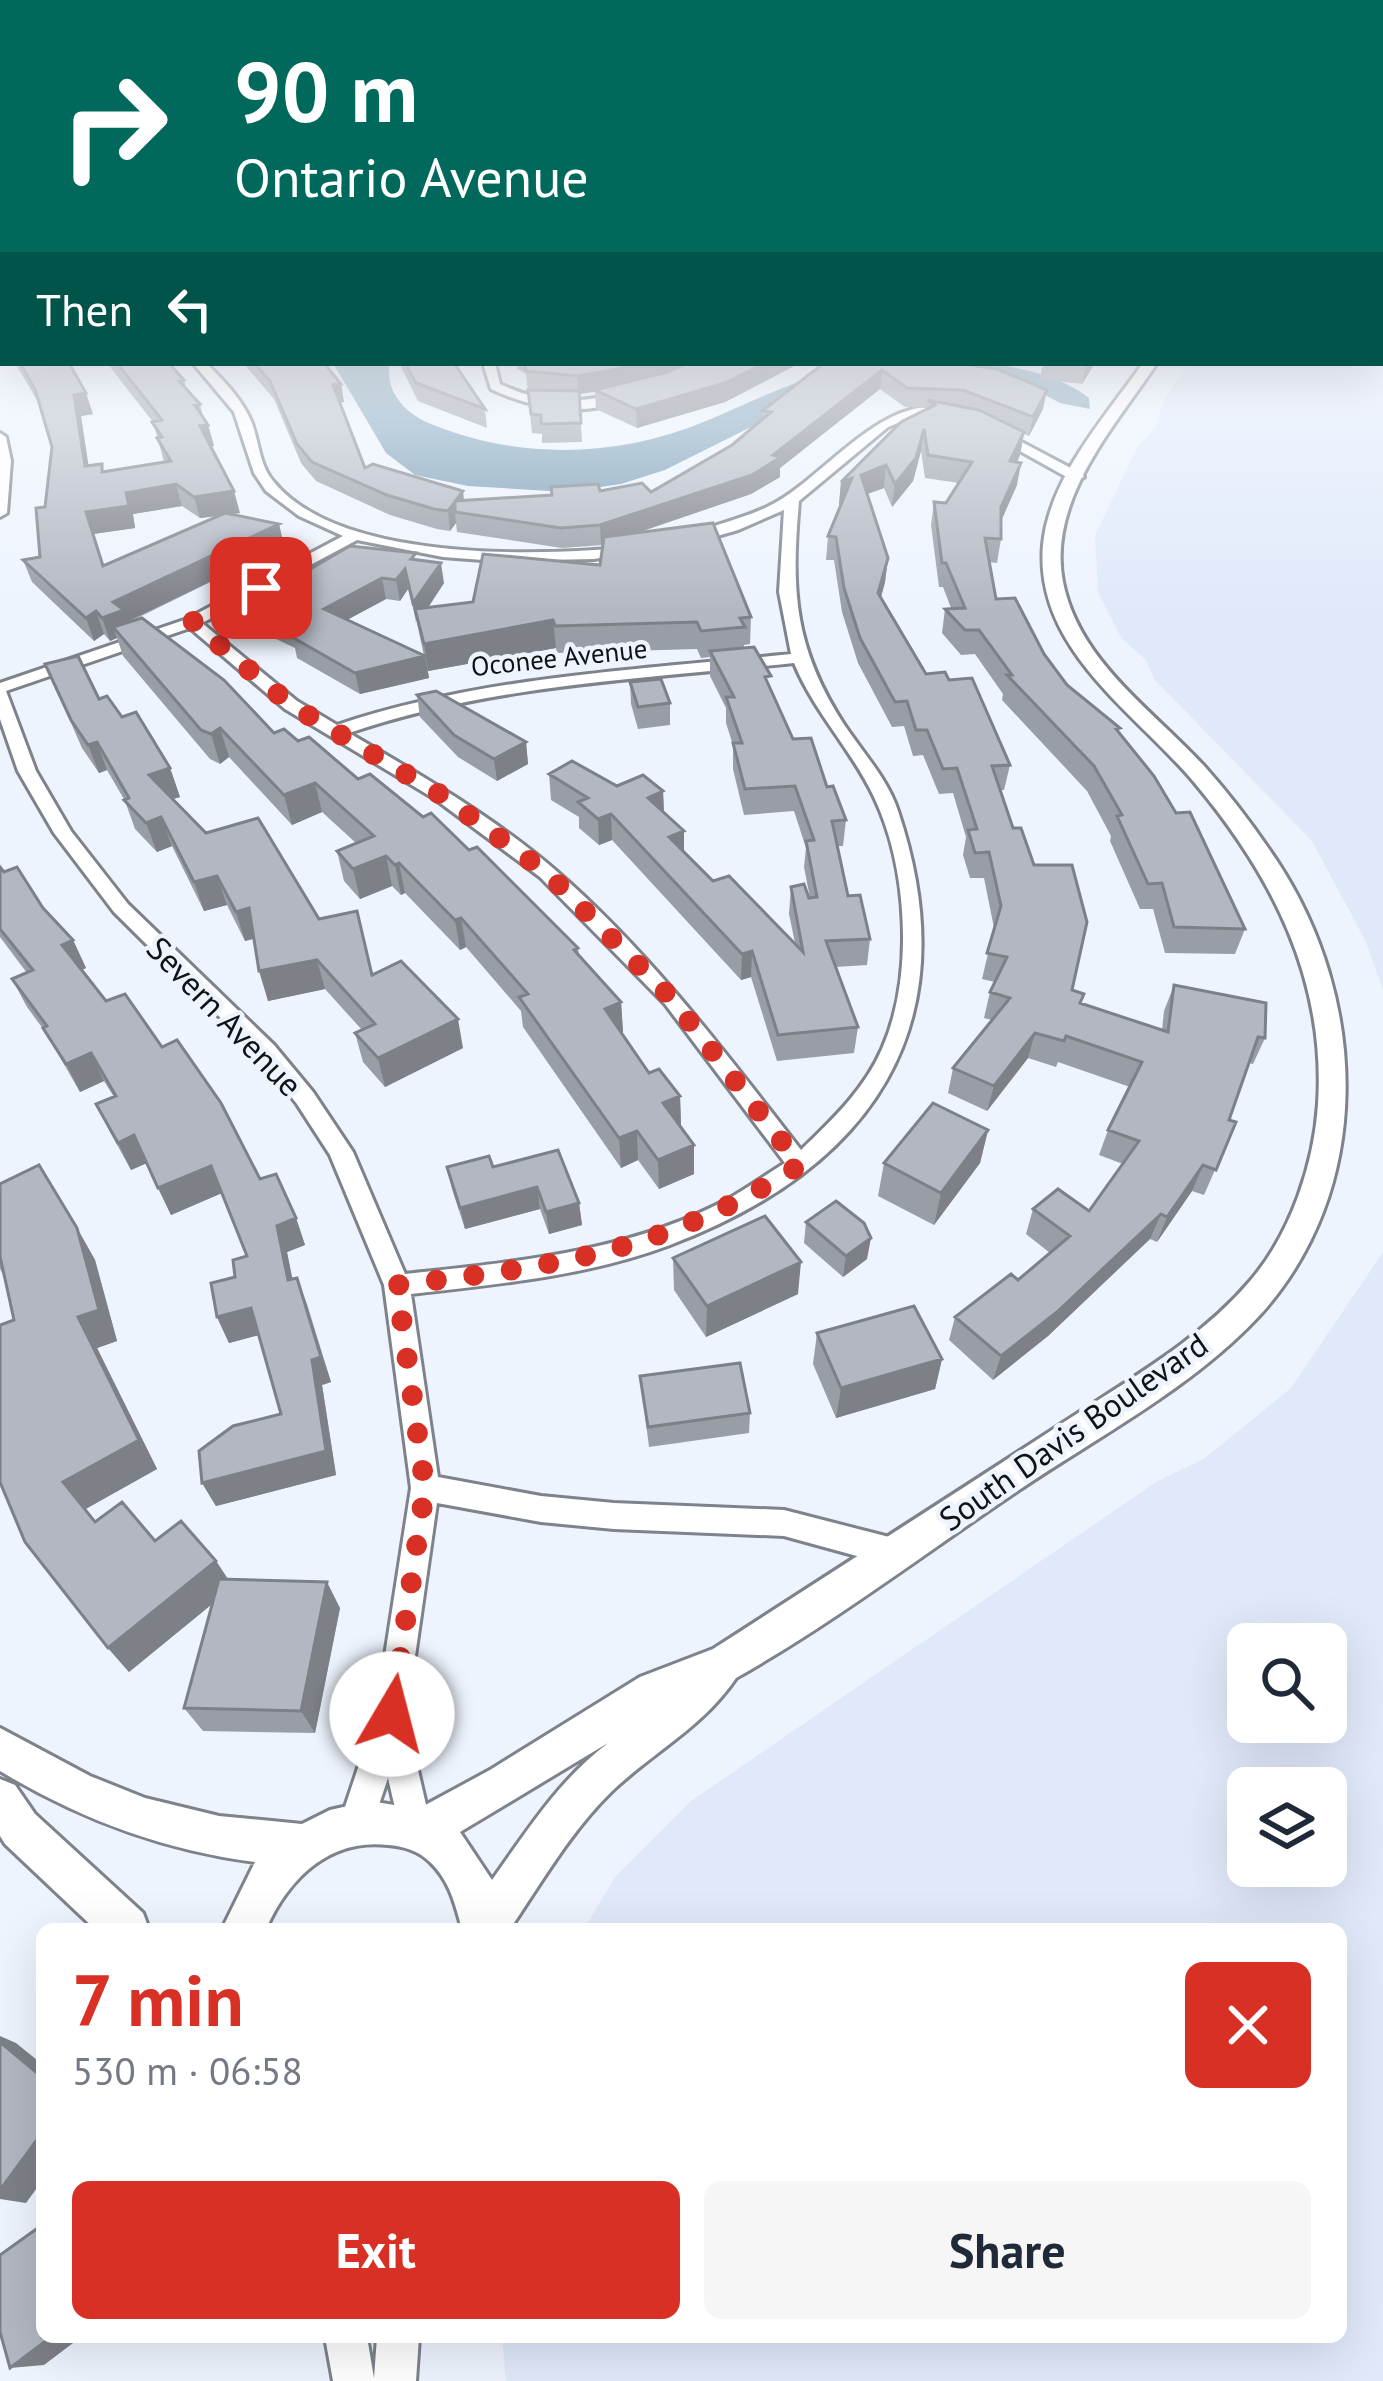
<!DOCTYPE html>
<html lang="en">
<head>
<meta charset="utf-8">
<style>
	:root { --surface:#fff; --page:#f6f6f7; --text:#1f2937; --muted:#747a83; --accent:#d93025 }
	body { margin:0; font-family:"PT Sans",sans-serif; background:var(--page); color:var(--text); height:100vh; display:flex; flex-direction:column; font-size:45px; white-space:nowrap }
	* { box-sizing:border-box; margin:0 }
	p { font-size:39px; color:var(--muted) }
	.icon { flex:none; width:66px; height:66px; fill:none; stroke:currentColor; stroke-width:2; stroke-linecap:round; stroke-linejoin:round }
	.map { position:relative; flex:1; overflow:hidden }
	.side { position:absolute; left:36px; top:1923px; width:1311px; height:420px; display:flex; flex-direction:column; background:var(--surface); border-radius:18px; box-shadow:0 12px 48px #0002 }
	.side>* { flex:none }
	.hud { position:absolute; left:0px; top:0px; width:1383px; height:366px; box-shadow:0 12px 48px #0002; background:#00695c; color:#fff; overflow:hidden }
	.tools { position:absolute; left:1227px; top:1623px; display:grid; gap:24px }
	.tools a { display:grid; place-items:center; width:120px; height:120px; border-radius:18px; background:var(--surface); box-shadow:0 12px 48px #0002; font-size:60px }
	.pin { position:absolute; display:grid; place-items:center; width:102px; height:102px; color:#fff; margin:-51px; border-radius:24px; box-shadow:0 6px 18px #0006 }
	.me { position:absolute; width:132px; margin:-66px; rotate:8deg; stroke-linejoin:round; filter:drop-shadow(0 0 9px #0008) }
	.turn { display:flex; align-items:center; gap:42px; height:252px; padding:0 36px; font-size:54px }
	.turn .icon { width:156px; height:156px; stroke-width:2.5 }
	.turn b { display:block; font-size:84px; line-height:102px }
	.then { display:flex; align-items:center; height:114px; padding:0 36px; background:#0003; gap:24px; font-size:45px }
	.round { display:grid; place-items:center; flex:none; width:126px; height:126px; border-radius:18px; background:var(--page) }
	.summary { display:flex; align-items:center; justify-content:space-between; height:204px; padding:0 36px }
	h1 { font-size:72px; font-weight:600; line-height:90px; color:var(--accent) }
	.action { display:flex; gap:24px; margin-top:auto; padding:24px 36px }
	.action a { flex:1; height:138px; border-radius:18px; background:var(--accent); color:#fff; font-size:48px; font-weight:600; line-height:138px; text-align:center }
	.action a+a { background:var(--page); color:var(--text) }
	.map>svg:first-child { display:block }
	.built { fill:#e0e9fa; fill-rule:evenodd }
	.water { fill:#789db4 }
	.lines { fill:none; stroke-linecap:round; stroke-linejoin:round }
	.minor-casing { stroke:#7d828b; stroke-width:6 }
	.tertiary-casing { stroke:#7d828b; stroke-width:6 }
	.minor { fill:#fff; fill-rule:evenodd }
	.tertiary { fill:#fff; fill-rule:evenodd }
	.wall { fill:#999da6; fill-rule:evenodd }
	.shaded-wall { fill:#7d8087 }
	.building { fill:#b2b7c1; stroke:#7d8087; stroke-width:3 }
	.route { stroke:#d93025; stroke-width:21; stroke-dasharray:0 37.8 }
	.labels { text-anchor:middle; dominant-baseline:central; stroke-width:9; stroke-linejoin:round; paint-order:stroke }
	.far-street-label { font-size:27px; fill:#101215; stroke:#eef4fe }
	.street-label { font-size:33px; fill:#101215; stroke:#eef4fe }
</style>
</head>
<body>
<div class="map">
<svg width="1383" height="2381" viewBox="0 0 1383 2381">
	<rect width="100%" height="100%" fill="#eef4fe"/>
	<path class="built" d="M1380,281H1383V990L1365,940L1312,841L1154,679L1146,660L1122,639L1098,592L1095,536L1136,449L1157,425L1163,402L1188,363H1380Z
		M1383,1252V2381H506L502,2337H1341V1929H584L615,1877L691,1801L1156,1482L1205,1458L1291,1388ZM1248,1644H1326V1722H1248ZM1248,1788H1326V1866H1248Z"/>
	<path class="water" d="M333,363H390C384,392 406,414 431,424C519,460 618,458 706,421C761,398 809,372 869,363C930,355 1040,358 1089,398L1090,409L1060,403L1027,385L954,367L765,420L665,470L621,484L565,492L468,486L415,475L386,453Z"/>
	<g class="lines">
		<g class="minor-casing">
			<path id="minor" d="M193,363H206C223,380 241,398 251,421C259,440 259,465 273,481C339,563 539,556 634,547L641,551L594,559L496,561L443,557L357,540L202,623L297,701L337,725C484,676 637,670 791,654L779,592L784,510L738,530L686,545L679,541C706,525 744,520 773,504C824,478 892,383 954,413L905,420L888,427L799,501C791,592 794,648 845,726C864,754 888,780 898,811C970,1026 872,1168 670,1245C588,1276 498,1284 411,1294L438,1477L541,1496L614,1503L784,1510L897,1539L907,1543L912,1553L907,1563L897,1567L784,1536L614,1529L541,1522L437,1503L406,1719L431,1826L426,1838L414,1843L402,1838L388,1778L369,1834L357,1839L345,1834L340,1822L376,1714L411,1488L384,1285L330,1155L297,1104L258,1055L114,912L54,833L18,771L0,719V683L187,619L343,536L299,516L266,491L254,473L234,412ZM190,628L285,709L435,799L540,877L665,1004L785,1163C767,1174 749,1187 730,1198C631,1252 515,1262 405,1274L353,1152L313,1092L274,1045L128,904L71,831L36,771L6,691ZM794,663C814,712 852,750 874,797C908,868 914,977 882,1049C864,1090 832,1120 801,1150C725,1052 649,951 554,869C492,816 419,774 349,733C493,684 644,679 794,663Z
				M483,363H495L500,384C541,404 582,404 625,392L631,396C589,419 532,409 491,389Z
				M997,429L1082,474L1084,477L1072,480L993,436L991,433Z
				M0,433L6,437L11,461L7,513L0,517Z
				M325,2337H367L374,2378L377,2337H419L416,2381H333Z"/>
		</g>
		<g class="tertiary-casing">
			<path id="tertiary" d="M1143,363H1157C1115,426 1047,500 1063,582C1079,662 1154,711 1205,767C1231,796 1255,828 1277,861C1368,999 1375,1189 1259,1316C1192,1388 1097,1437 1016,1492C924,1554 833,1623 736,1678C703,1727 653,1752 611,1792C571,1831 541,1883 510,1929H462C455,1904 450,1881 430,1862C419,1851 403,1846 388,1845C329,1838 288,1879 266,1929H222L255,1862C162,1850 80,1819 0,1771V1728L90,1776L145,1798L219,1816L302,1824L330,1810L370,1801L418,1809L490,1770L640,1677L713,1649C825,1577 937,1505 1049,1432C1119,1385 1196,1345 1251,1280C1291,1233 1314,1164 1318,1104C1326,980 1272,875 1194,782C1135,712 1034,649 1043,545C1049,478 1106,416 1143,363ZM608,1743C559,1780 527,1831 492,1880L460,1832Z
				M0,1779L15,1785L35,1814L143,1913L149,1929H95L5,1844L0,1836Z"/>
		</g>
		<use href="#minor" class="minor"/>
		<use href="#tertiary" class="tertiary"/>
	</g>
	<path class="wall" d="M15,363H69L93,414L81,416L88,466L105,472L164,462L153,422L107,363H169L184,380L186,388L200,404L203,417L208,425L214,446H211L240,513L230,514L279,524L284,546L129,622L274,733L298,741L423,817L469,850L578,948L579,955L621,1002L623,1032L621,1033L649,1073L680,1096L681,1125L694,1145V1174L659,1189L638,1160L621,1168L523,1027L521,1011L466,947L460,950L405,893L401,895L392,886L360,899L344,881L337,851L356,843L322,812L292,825L229,757L220,764L210,759L123,656L117,638L110,641L104,634L94,641L32,582L23,560L40,557L52,447L41,407ZM182,506L200,518L218,516L103,566L93,534L135,528L133,514Z
		M243,363H324L341,384L344,402L339,403L365,468L464,501L600,491L651,492L732,445L762,420V411L824,363H977L976,366L1043,409L1029,436L1024,434L1020,455L1017,462V485L1001,521V539L997,563L989,562L996,599L1067,685L1119,732L1245,929L1235,954L1165,953L1153,909H1140L1110,841L1111,836L1087,791L1002,700L1003,694L975,654L961,655L942,633L945,609L951,608L943,587H939L931,525L934,502L946,503L959,483L925,478L921,451L913,481L892,507L884,488L867,494L888,558L885,582L881,598L926,674L949,680L1010,765L1004,790H1000L1072,990L1081,1003L1162,1030L1164,1011L1174,985L1265,1038L1253,1064L1249,1063L1229,1120L1236,1122L1204,1195L1192,1191L1157,1242L1150,1239L1048,1336L993,1380L949,1340L955,1317L1018,1280L1050,1253L1026,1234L1033,1209L1089,1211L1123,1164L1099,1155L1108,1130L1130,1087L1058,1062L1056,1067L1028,1058L987,1111L948,1093L953,1068L992,1020L984,1018L990,992L995,982L982,979L994,928L984,878H970L963,855L966,837L953,793L939,794L923,755L913,756L904,726L892,727L858,663L842,612L834,560H826L828,536L842,504L839,505L841,482L927,408L905,407L880,389L780,468V477L751,494L637,533L751,617L750,644L744,645V647L770,688L793,739L827,787L846,820L843,846H837L848,896L870,939L867,965L835,967L858,1027L854,1053L777,1061L751,977L741,980L612,840L599,845L579,828V817L551,800L549,774L663,791L664,812L684,852L713,881L795,943L789,914L791,887L810,898L804,867L806,848L794,811L744,815L733,769V745L726,723V708L710,676V657L701,658L697,649L557,653L556,648L428,671L427,666L429,678L360,694L297,658L295,648L274,638L270,622L255,615L249,594L300,575L417,560L444,583L428,608L473,602L600,565L603,545L562,548L457,532L456,523L450,531L437,529L390,515L316,481L301,463L274,399ZM408,589L417,623L424,656L347,620L386,599L400,601Z
		M399,363H454L485,409L487,428L418,401Z
		M517,363H800L725,402L637,428L596,409L595,392L579,394L582,442L542,443V434L532,433L526,374L517,369Z
		M1043,363H1095L1082,384L1040,379Z
		M45,664L99,699L122,717L170,768L180,797L173,799L206,833L319,919L372,974L463,1048L385,1087L363,1062L355,1033L362,1030L325,989L268,1001L254,939L245,941L227,905L204,911L172,846L157,852L135,829L125,801L107,770L99,773L82,748Z
		M630,682L670,703V725L638,729L631,704Z
		M417,695L526,742L528,764L497,781L458,757L420,717Z
		M0,867L73,940L86,968L81,970L106,1001L162,1047L260,1179L296,1218L305,1245L287,1252L292,1279L297,1278L307,1304L331,1382L322,1385L336,1475L216,1506L202,1483L281,1414L259,1335L229,1343L217,1317L247,1256L222,1193L171,1215L147,1163L131,1170L110,1132L96,1104L114,1097L104,1081L80,1092L46,1033L27,1007L12,979L27,973L0,937Z
		M988,1130L980,1163L934,1225L878,1196L884,1163Z
		M447,1167H493L579,1203L582,1225L549,1234L540,1209L465,1229L452,1189Z
		M0,1184L77,1228L95,1260L117,1341L97,1348L157,1469L85,1509L95,1522L216,1561L228,1579L340,1608L315,1733L203,1731L184,1708L212,1604L129,1672L108,1648L4,1276L0,1269Z
		M806,1222L867,1259L843,1277L804,1243Z
		M673,1258L798,1294L706,1337L674,1290Z
		M817,1333L942,1359L935,1389L836,1418L813,1364Z
		M640,1376L750,1413L749,1433L649,1447Z"/>
	<path class="shaded-wall" d="M635,363H688L618,388L578,394L577,376Z
		M765,363H800L725,402L637,428L636,409Z
		M1087,363H1095L1082,384L1086,366Z
		M882,370L880,389L780,468V477L751,494L601,545L600,525L773,455Z
		M341,384L344,402L336,403L333,385Z
		M1047,390L1043,409L1029,436L1033,417Z
		M86,393L93,414L81,416L92,488L85,466L74,395Z
		M208,425L214,446L205,447L200,426Z
		M924,429L921,451L913,481L892,507L895,484Z
		M1024,432L1020,455L1006,484L1010,461Z
		M1021,463L1017,485L997,530L1001,507Z
		M886,465L884,488L859,497L861,475Z
		M852,478L850,501L839,505L841,482Z
		M176,484L182,506L133,514L135,528L93,534L86,512L126,493Z
		M234,491L240,513L200,518L194,497Z
		M463,491L465,510L455,512L456,523L450,531L448,511Z
		M279,524L284,546L128,621L132,633L113,627L117,638L110,641L102,618L113,602Z
		M888,558L885,582L875,617L878,593Z
		M441,563L444,583L418,622L415,609L416,624L413,603Z
		M405,569L408,589L400,601L396,580Z
		M382,578L386,599L328,630L324,609Z
		M96,611L104,634L94,641L86,618Z
		M553,620L556,648L428,671L424,644Z
		M425,656L429,678L360,694L355,673Z
		M220,728L229,757L220,764L211,734Z
		M97,742L107,770L99,773L88,745Z
		M526,742L528,764L497,781L494,759Z
		M170,768L180,797L159,803L149,775Z
		M315,783L322,812L292,825L284,795Z
		M663,791L664,817L648,798Z
		M611,814L612,840L599,845L598,819Z
		M161,817L172,846L157,852L146,823Z
		M684,831V857L669,837Z
		M386,856L392,886L360,899L353,869Z
		M399,863L405,893L401,895L395,865Z
		M217,876L227,905L204,911L194,882Z
		M249,908L258,937L245,941L236,912Z
		M461,918L466,947L460,950L455,920Z
		M73,940L86,968L75,973L62,945Z
		M752,951L751,977L741,980L742,954Z
		M317,960L325,989L268,1001L259,971Z
		M621,1002L623,1032L607,1039L605,1009Z
		M458,1019L463,1048L385,1087L378,1058Z
		M1035,1033L1028,1058L987,1111L994,1086Z
		M91,1053L104,1081L80,1092L66,1064Z
		M680,1096L681,1125L663,1103Z
		M988,1130L980,1163L934,1225L941,1193Z
		M637,1131L638,1160L621,1168L619,1138Z
		M134,1135L147,1163L131,1170L118,1143Z
		M694,1145V1174L659,1189L658,1160Z
		M1203,1165L1192,1191L1157,1242L1167,1217Z
		M211,1166L222,1193L171,1215L158,1188Z
		M537,1187L540,1209L465,1229L460,1208Z
		M579,1203L582,1225L549,1234L546,1212Z
		M1161,1214L1150,1239L1048,1336L993,1380L1001,1356Z
		M296,1218L305,1245L287,1252L298,1306L288,1280L277,1226Z
		M77,1228L95,1260L117,1341L97,1348L157,1469L84,1510L63,1482L78,1317Z
		M871,1238L867,1259L843,1277L846,1256Z
		M801,1262L798,1294L706,1337L707,1306Z
		M297,1278L331,1382L322,1385L336,1475L216,1506L202,1483L326,1451Z
		M251,1308L263,1334L229,1343L217,1317Z
		M942,1359L935,1389L836,1418L841,1388Z
		M216,1561L233,1587L129,1672L108,1648Z
		M327,1582L340,1608L315,1733L301,1711Z
		M0,2036L16,2043L42,2064V2077L0,2042Z
		M42,2133V2181L26,2203L0,2199V2190Z
		M51,2337H81L44,2365L10,2368Z"/>
	<path class="building" d="M0,281H3V335L0,330Z
		M20,363H69L86,393L74,395L85,466L102,464V472L171,461L157,438L162,437L152,422L162,420L117,363H169L184,380L179,381L200,404L195,405L208,425L200,426L234,491L194,497L176,484L126,493L129,506L86,512L103,566L225,513L279,524L113,602L124,610L102,618L96,611L86,618L23,560L40,557L36,508L45,507L52,447L35,389Z
		M254,363H324L341,384L333,385L365,468L373,464L463,491L448,511L434,509L387,495L312,462L297,444L270,381Z
		M405,363H454L485,409L416,383Z
		M525,363H635L617,369L577,376L526,371Z
		M688,363H765L725,383L636,409L595,390L667,372Z
		M824,363H971L970,365L997,369L1047,390L1033,417L963,390L907,388L882,370L773,455L781,457L752,475L600,525L561,528L455,512V501L552,495L551,487L598,484L600,491L642,483L651,492L732,445L771,412L762,411Z
		M528,390L579,391L581,423L541,424V415L531,414Z
		M928,400L979,410L1024,432L1010,461L1021,463L1001,507V539L985,538L996,599L1015,598L1044,654L1067,685L1120,728L1116,729L1154,776L1176,813L1190,812L1245,929L1174,927L1162,883L1148,884L1117,816L1122,815L1094,766L1007,675H1012L979,630H965L945,609L965,608L946,563H942L934,502L946,503L972,462L928,455L924,429L916,458L895,484L886,465L861,475L888,558L878,593L926,674L945,672L949,680L972,678L1010,765L992,766L1013,828H1021L1034,865H1072L1087,922L1072,990L1084,994L1080,1003L1168,1032L1174,985L1266,1003L1265,1038L1258,1037L1229,1120L1236,1122L1216,1170L1203,1165L1167,1217L1161,1214L1057,1312L1001,1356L955,1317L1011,1274L1018,1280L1070,1236L1033,1209L1058,1189L1089,1211L1139,1141L1108,1130L1142,1062L1066,1036L1064,1041L1035,1033L994,1086L953,1068L1010,998L990,992L1007,957L987,953L1001,906L989,852L975,853L968,830L977,829L957,768L943,769L927,730H916L907,701L895,702L860,638L844,588L836,537L828,536L852,478L841,482L901,422L935,405Z
		M713,523L751,617L740,618L745,627L701,631L697,622L555,626L553,620L424,644L415,609L473,602L483,554L600,565L604,537Z
		M350,546L416,553L411,559L441,563L413,603L405,569L396,580L382,578L324,609L425,656L355,673L292,637L302,632L268,616L282,610L249,594L292,574L300,575Z
		M142,618L224,680L274,733L284,729L298,741L309,737L358,779L370,774L423,817L431,813L469,850L477,847L578,948L574,950L621,1002L605,1009L649,1073L659,1069L680,1096L663,1103L694,1145L658,1160L637,1131L619,1138L519,997L528,994L461,918L455,920L399,863L395,865L386,856L353,869L337,851L374,836L315,783L284,795L220,728L211,734L201,730L113,627Z
		M754,647L771,676L765,677L793,739L811,738L827,787L833,786L846,820L832,821L848,896L860,895L870,939L826,941L858,1027L778,1035L752,951L742,954L611,814L598,819L578,802L588,798L549,774L572,761L617,786L643,775L663,791L648,798L684,831L669,837L713,881L729,876L803,952L791,887L804,884L809,898L817,897L806,841L814,840L795,786L745,789L733,743H742L726,697H734L710,651Z
		M78,656L99,699L107,696L122,717L136,712L170,768L149,775L206,833L258,818L319,919L357,911L372,975L401,961L458,1019L378,1058L355,1033L375,1024L317,960L259,971L249,908L236,912L217,876L194,882L161,817L146,823L124,800L129,798L97,742L88,745L71,720L45,664Z
		M661,679L670,703L638,707L630,682Z
		M436,691L526,742L494,759L454,735L417,695Z
		M0,867L4,872L17,867L43,908L73,940L62,945L106,1001L125,994L162,1047L177,1040L221,1103L260,1179L276,1174L296,1218L277,1226L288,1280L297,1278L321,1357L312,1360L326,1451L202,1483L199,1451L233,1426L281,1414L251,1308L217,1317L211,1283L235,1277L233,1260L247,1256L211,1166L158,1188L134,1135L118,1143L96,1104L116,1096L91,1053L66,1064L43,1028L47,1026L12,979L33,970L0,929Z
		M933,1103L988,1130L941,1193L884,1163Z
		M558,1150L579,1203L546,1212L537,1187L460,1208L447,1167L489,1156L493,1167Z
		M39,1165L77,1228L99,1310L78,1317L139,1440L63,1482L95,1522L122,1502L155,1541L181,1521L216,1561L108,1648L25,1542L0,1482V1325L14,1320L0,1256V1184Z
		M836,1201L864,1223L871,1238L846,1256L806,1222Z
		M765,1216L801,1262L707,1306L673,1258Z
		M914,1306L942,1359L841,1388L817,1333Z
		M740,1363L750,1413L648,1427L640,1376Z
		M219,1579L327,1582L301,1711L184,1708Z
		M0,2042L42,2077V2133L0,2190Z
		M42,2225V2337H51L10,2368L0,2332V2255Z"/>
	<linearGradient id="sky" x2="0" y2="1"><stop stop-color="#7babd3"/><stop offset="0.46" stop-color="#f7faff"/><stop offset="1" stop-color="#f7faff" stop-opacity="0"/></linearGradient>
	<rect width="1383" height="614" fill="url(#sky)"/>
	<g class="lines">
		<path class="route" d="M261,588L192,622L291,705L441,795L547,873L672,999L800,1165C662,1253 555,1266 397,1285L425,1488L392,1714"/>
	</g>
	<g class="labels">
		<g class="far-street-label">
			<text transform="translate(559 657) rotate(-6)">Oconee Avenue</text>
		</g>
		<g class="street-label">
			<text transform="translate(225 1016) rotate(46)">Severn Avenue</text>
			<text transform="translate(1073 1431) rotate(-35)">South Davis Boulevard</text>
		</g>
	</g>
</svg>
<div class="tools">
<a><svg class="icon" aria-label="search" viewBox="0 0 24 24"><circle cx="10" cy="10" r="6"/><path d="M15 15l6 6"/></svg></a>
<a><svg class="icon" aria-label="layers" viewBox="0 0 24 24"><path d="M12 4l9 5-9 5-9-5zM3 14l9 5 9-5"/></svg></a>
</div>
<div class="pin" style="left:261px;top:588px;background:#d93025"><svg class="icon" aria-label="arrive" viewBox="0 0 24 24"><path d="M6 21V4h12l-3 4 3 4H6"/></svg></div>
<svg class="me" style="left:392px;top:1714px" viewBox="-20 -20 40 40"><circle r="19" fill="#fff"/><path d="M0-13L10 11 0 6-10 11z" fill="#d93025"/></svg>
<div class="hud">
<div class="turn"><svg class="icon" aria-label="right" viewBox="0 0 24 24"><path d="M7 20v-9h11M14 6l5 5-5 5"/></svg><div><b>90 m</b>Ontario Avenue</div></div>
<div class="then">Then<svg class="icon" aria-label="left" viewBox="0 0 24 24"><path d="M17 20v-9H6M10 6l-5 5 5 5"/></svg></div>
</div>
<section class="side">
<div class="summary"><div><h1>7 min</h1><p>530 m · 06:58</p></div><a class="round" style="background:#d93025;color:#fff"><svg class="icon" aria-label="close" viewBox="0 0 24 24"><path d="M6 6l12 12M18 6L6 18"/></svg></a></div>
<div class="action"><a>Exit</a><a>Share</a></div>
</section>
</div>
</body>
</html>
